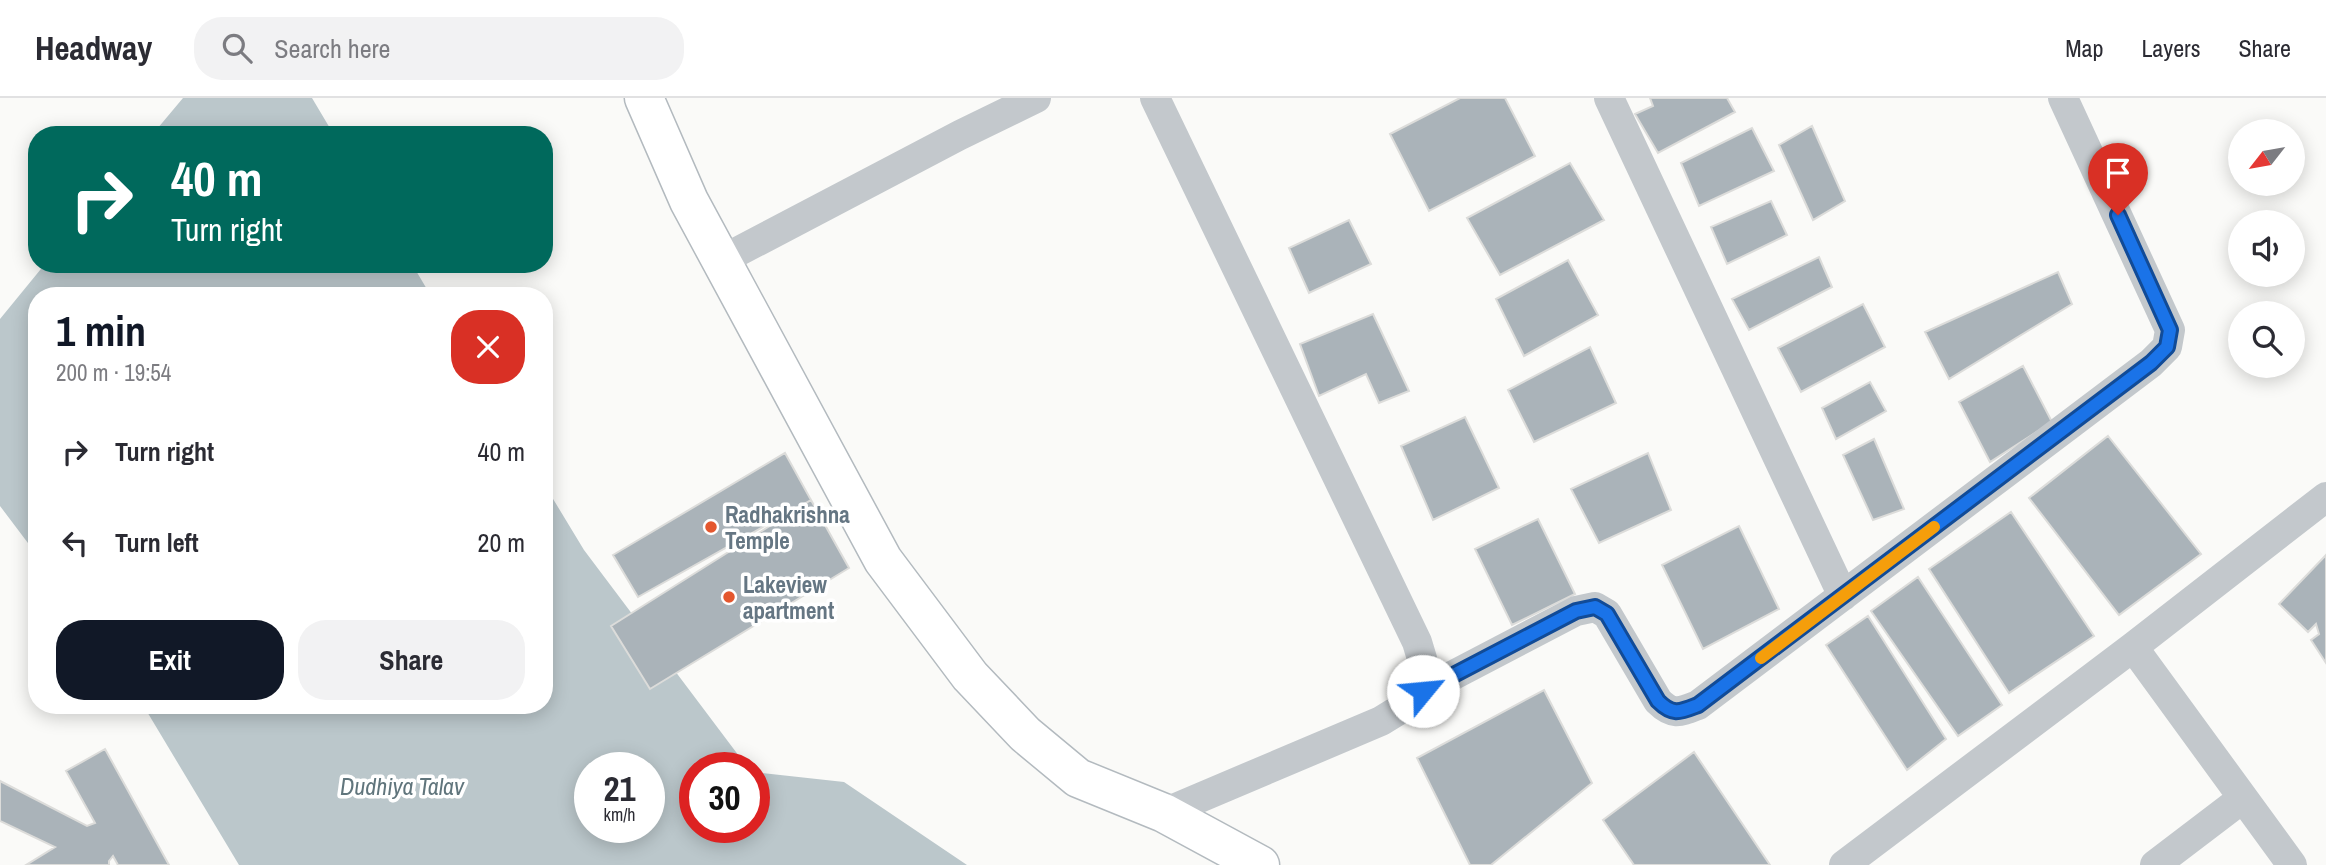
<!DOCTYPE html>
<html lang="en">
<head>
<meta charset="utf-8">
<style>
	:root { --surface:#fff; --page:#f2f2f3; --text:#2b2b33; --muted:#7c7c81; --line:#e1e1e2; --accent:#111827 }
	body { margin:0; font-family:"Archivo Narrow",sans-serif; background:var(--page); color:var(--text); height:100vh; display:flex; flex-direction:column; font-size:26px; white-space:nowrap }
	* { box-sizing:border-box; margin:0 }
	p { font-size:23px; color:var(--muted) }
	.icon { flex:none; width:38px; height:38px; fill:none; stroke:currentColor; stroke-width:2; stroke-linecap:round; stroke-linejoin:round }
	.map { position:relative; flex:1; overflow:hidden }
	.sheet { position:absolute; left:28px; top:189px; width:525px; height:427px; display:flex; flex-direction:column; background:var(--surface); border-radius:28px; box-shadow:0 4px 18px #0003 }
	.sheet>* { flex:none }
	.hud { position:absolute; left:28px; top:28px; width:525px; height:147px; border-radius:28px; box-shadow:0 4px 18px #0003; background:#00695c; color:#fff; overflow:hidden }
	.needle { width:46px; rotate:239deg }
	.controls { position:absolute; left:2228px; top:21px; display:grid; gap:14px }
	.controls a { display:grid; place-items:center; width:77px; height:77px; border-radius:50%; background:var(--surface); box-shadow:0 4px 18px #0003; font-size:35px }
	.speed { position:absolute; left:574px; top:654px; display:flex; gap:14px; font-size:35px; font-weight:700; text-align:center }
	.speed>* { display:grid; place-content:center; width:91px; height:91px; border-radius:50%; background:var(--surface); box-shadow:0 4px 18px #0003; line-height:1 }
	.speed small { font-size:18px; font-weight:400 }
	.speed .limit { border:10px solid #d22; background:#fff; color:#111 }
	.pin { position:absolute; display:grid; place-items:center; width:60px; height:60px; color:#fff; margin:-72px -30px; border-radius:50% 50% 50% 0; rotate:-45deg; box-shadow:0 0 7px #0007 }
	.pin .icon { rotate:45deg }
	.me { position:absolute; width:77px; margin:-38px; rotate:62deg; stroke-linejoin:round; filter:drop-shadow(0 0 5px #0008) }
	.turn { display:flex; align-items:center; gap:24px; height:147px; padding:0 28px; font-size:32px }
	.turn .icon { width:91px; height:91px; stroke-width:2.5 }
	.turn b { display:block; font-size:49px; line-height:60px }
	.round { display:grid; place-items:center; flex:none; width:74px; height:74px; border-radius:28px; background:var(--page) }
	.headline { display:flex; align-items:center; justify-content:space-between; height:119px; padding:0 28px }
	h1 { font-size:42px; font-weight:700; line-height:52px; color:var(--accent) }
	.button { display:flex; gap:14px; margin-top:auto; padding:14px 28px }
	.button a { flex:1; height:80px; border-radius:28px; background:var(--accent); color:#fff; font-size:28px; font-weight:700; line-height:80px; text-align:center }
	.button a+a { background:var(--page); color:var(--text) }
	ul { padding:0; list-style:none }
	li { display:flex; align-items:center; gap:21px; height:91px; padding:0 28px }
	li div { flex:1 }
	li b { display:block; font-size:26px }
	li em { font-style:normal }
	header { display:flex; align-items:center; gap:42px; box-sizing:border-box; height:98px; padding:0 35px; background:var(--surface); border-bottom:2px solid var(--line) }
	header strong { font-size:33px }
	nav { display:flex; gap:38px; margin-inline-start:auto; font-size:24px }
	.search { width:490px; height:63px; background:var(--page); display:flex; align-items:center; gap:18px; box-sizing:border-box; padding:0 24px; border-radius:28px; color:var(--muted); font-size:26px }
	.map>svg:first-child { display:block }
	.water { fill:#bbc7cb; fill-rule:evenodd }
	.building { fill:#aab3b9; stroke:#dcdcda; stroke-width:2 }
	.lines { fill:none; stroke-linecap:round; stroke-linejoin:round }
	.secondary-casing { stroke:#b3babf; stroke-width:41 }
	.street { stroke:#c3c8cc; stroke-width:30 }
	.secondary { stroke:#fff; stroke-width:38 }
	.route-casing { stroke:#114b97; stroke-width:18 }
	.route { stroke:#1a73e8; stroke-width:12 }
	.slow { stroke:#f59e0b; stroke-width:12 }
	.poi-dot { fill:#e4572e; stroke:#fff; stroke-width:2.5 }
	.labels { text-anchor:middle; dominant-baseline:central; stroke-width:7; stroke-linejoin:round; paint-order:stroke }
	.poi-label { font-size:23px; font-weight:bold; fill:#657683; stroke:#fff; text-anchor:start }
	.water-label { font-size:24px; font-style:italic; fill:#60757c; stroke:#fff }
</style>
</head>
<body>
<header>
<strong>Headway</strong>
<div class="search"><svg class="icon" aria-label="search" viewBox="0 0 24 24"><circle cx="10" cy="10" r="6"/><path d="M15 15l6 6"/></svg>Search here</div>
<nav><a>Map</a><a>Layers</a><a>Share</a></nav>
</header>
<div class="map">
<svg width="2326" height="767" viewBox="0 0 2326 767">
	<rect width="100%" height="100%" fill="#fafaf8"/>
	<path class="water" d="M183,0H312L334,37H152Z
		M45,166H412L431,198H37V457L0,408V221Z
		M544,386L584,452L748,670H695V730H754V674L844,684L967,767H239L143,607H544ZM590,670H649V730H590Z"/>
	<path class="building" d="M1460,0H1505L1535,58L1429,113L1390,36Z
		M1650,0H1727L1735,14L1658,55L1635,16L1653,8Z
		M1812,28L1845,103L1813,122L1779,47Z
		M1752,30L1774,73L1699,108L1681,65Z
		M1570,65L1604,122L1500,177L1467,120Z
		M1771,103L1787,137L1727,166L1711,129Z
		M1349,122L1371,166L1309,195L1289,150Z
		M1819,159L1832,189L1749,232L1732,201Z
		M1568,162L1598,217L1524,258L1496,201Z
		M2058,174L2072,206L1949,281L1925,234Z
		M1863,206L1885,249L1801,294L1778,250Z
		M1373,216L1409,293L1379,305L1366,276L1319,298L1300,246Z
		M1590,249L1616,305L1534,344L1508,292Z
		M2023,268L2052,324L1990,364L1959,304Z
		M1870,284L1886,313L1836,341L1822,310Z
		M1465,319L1499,390L1433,422L1401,348Z
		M2108,338L2201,456L2119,517L2029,400Z
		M1874,341L1904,411L1873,422L1843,357Z
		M785,355L811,402L638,499L613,457Z
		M1648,355L1671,412L1599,445L1571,391Z
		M811,402L849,470L650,591L611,528Z
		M2011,414L2094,538L2009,595L1929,471Z
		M1538,421L1575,496L1512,527L1475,451Z
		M1739,428L1779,511L1703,551L1662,467Z
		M2326,457V565L2311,542L2319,536L2316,526L2308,534L2279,506Z
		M1918,479L2002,607L1958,638L1871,513Z
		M1868,518L1946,641L1907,672L1826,547Z
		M1544,592L1592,685L1491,767H1470L1417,660Z
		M105,651L169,767H118L113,758L109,763V767H26L55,749L0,723V683L87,728L95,725L66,673Z
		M1694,654L1770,767H1634L1603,722Z"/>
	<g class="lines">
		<g class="secondary-casing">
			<path id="secondary" d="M644,0L689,103L883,462L970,578L1025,636L1078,680L1164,715L1260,767"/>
		</g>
		<path class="street" d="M1155,0L1417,544L1426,574L1423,593L1407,607L1381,623L1164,715
			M1609,0L1843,498
			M720,163L960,37L1036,0
			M2133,549L2292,767
			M1423,593L1576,513L1595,509L1607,516L1658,603C1673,618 1680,614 1698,607L2151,265L2167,249L2170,232L2063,0
			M1844,767L2133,549L2326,399
			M2155,767L2243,700"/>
		<use href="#secondary" class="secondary"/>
	</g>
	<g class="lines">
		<g class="route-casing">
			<path id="route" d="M1423,593L1576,513L1595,509L1607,516L1658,603C1673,618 1680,614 1698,607L2151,265L2167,249L2170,232L2118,117"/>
		</g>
		<use href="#route" class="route"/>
		<path class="slow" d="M1761,560L1934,429"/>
	</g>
	<g class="poi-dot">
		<circle cx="711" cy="429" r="7"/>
		<circle cx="729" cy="499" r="7"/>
	</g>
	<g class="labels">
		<g class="poi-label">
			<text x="725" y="416">Radhakrishna<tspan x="725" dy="26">Temple</tspan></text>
			<text x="743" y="486">Lakeview<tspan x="743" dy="26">apartment</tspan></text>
		</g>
		<g class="water-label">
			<text x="402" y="688">Dudhiya Talav</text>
		</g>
	</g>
</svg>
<div class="controls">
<a><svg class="needle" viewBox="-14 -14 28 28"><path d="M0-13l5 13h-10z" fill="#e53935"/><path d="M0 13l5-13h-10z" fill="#7c7c81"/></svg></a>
<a><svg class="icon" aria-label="sound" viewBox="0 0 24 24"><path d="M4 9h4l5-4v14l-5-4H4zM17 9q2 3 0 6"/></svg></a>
<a><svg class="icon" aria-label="search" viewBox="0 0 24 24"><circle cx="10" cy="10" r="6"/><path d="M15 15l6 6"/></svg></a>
</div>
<div class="speed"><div>21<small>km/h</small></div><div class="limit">30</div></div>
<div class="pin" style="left:2118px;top:117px;background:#d93025"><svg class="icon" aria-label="arrive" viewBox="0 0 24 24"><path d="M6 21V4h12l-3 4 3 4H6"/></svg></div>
<svg class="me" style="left:1423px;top:593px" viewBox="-20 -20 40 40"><circle r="19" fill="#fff"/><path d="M0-13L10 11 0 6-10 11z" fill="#1a73e8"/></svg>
<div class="hud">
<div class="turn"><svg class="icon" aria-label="right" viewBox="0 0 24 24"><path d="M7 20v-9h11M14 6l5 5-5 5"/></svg><div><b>40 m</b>Turn right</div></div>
</div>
<section class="sheet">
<div class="headline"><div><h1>1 min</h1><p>200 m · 19:54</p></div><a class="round" style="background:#d93025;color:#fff"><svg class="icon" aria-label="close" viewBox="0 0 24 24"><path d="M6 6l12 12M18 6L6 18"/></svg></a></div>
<ul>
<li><svg class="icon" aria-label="right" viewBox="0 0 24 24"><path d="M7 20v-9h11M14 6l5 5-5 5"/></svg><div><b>Turn right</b></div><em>40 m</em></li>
<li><svg class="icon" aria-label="left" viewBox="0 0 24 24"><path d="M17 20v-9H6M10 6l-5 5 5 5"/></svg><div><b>Turn left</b></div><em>20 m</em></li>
</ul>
<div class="button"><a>Exit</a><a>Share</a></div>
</section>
</div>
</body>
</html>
